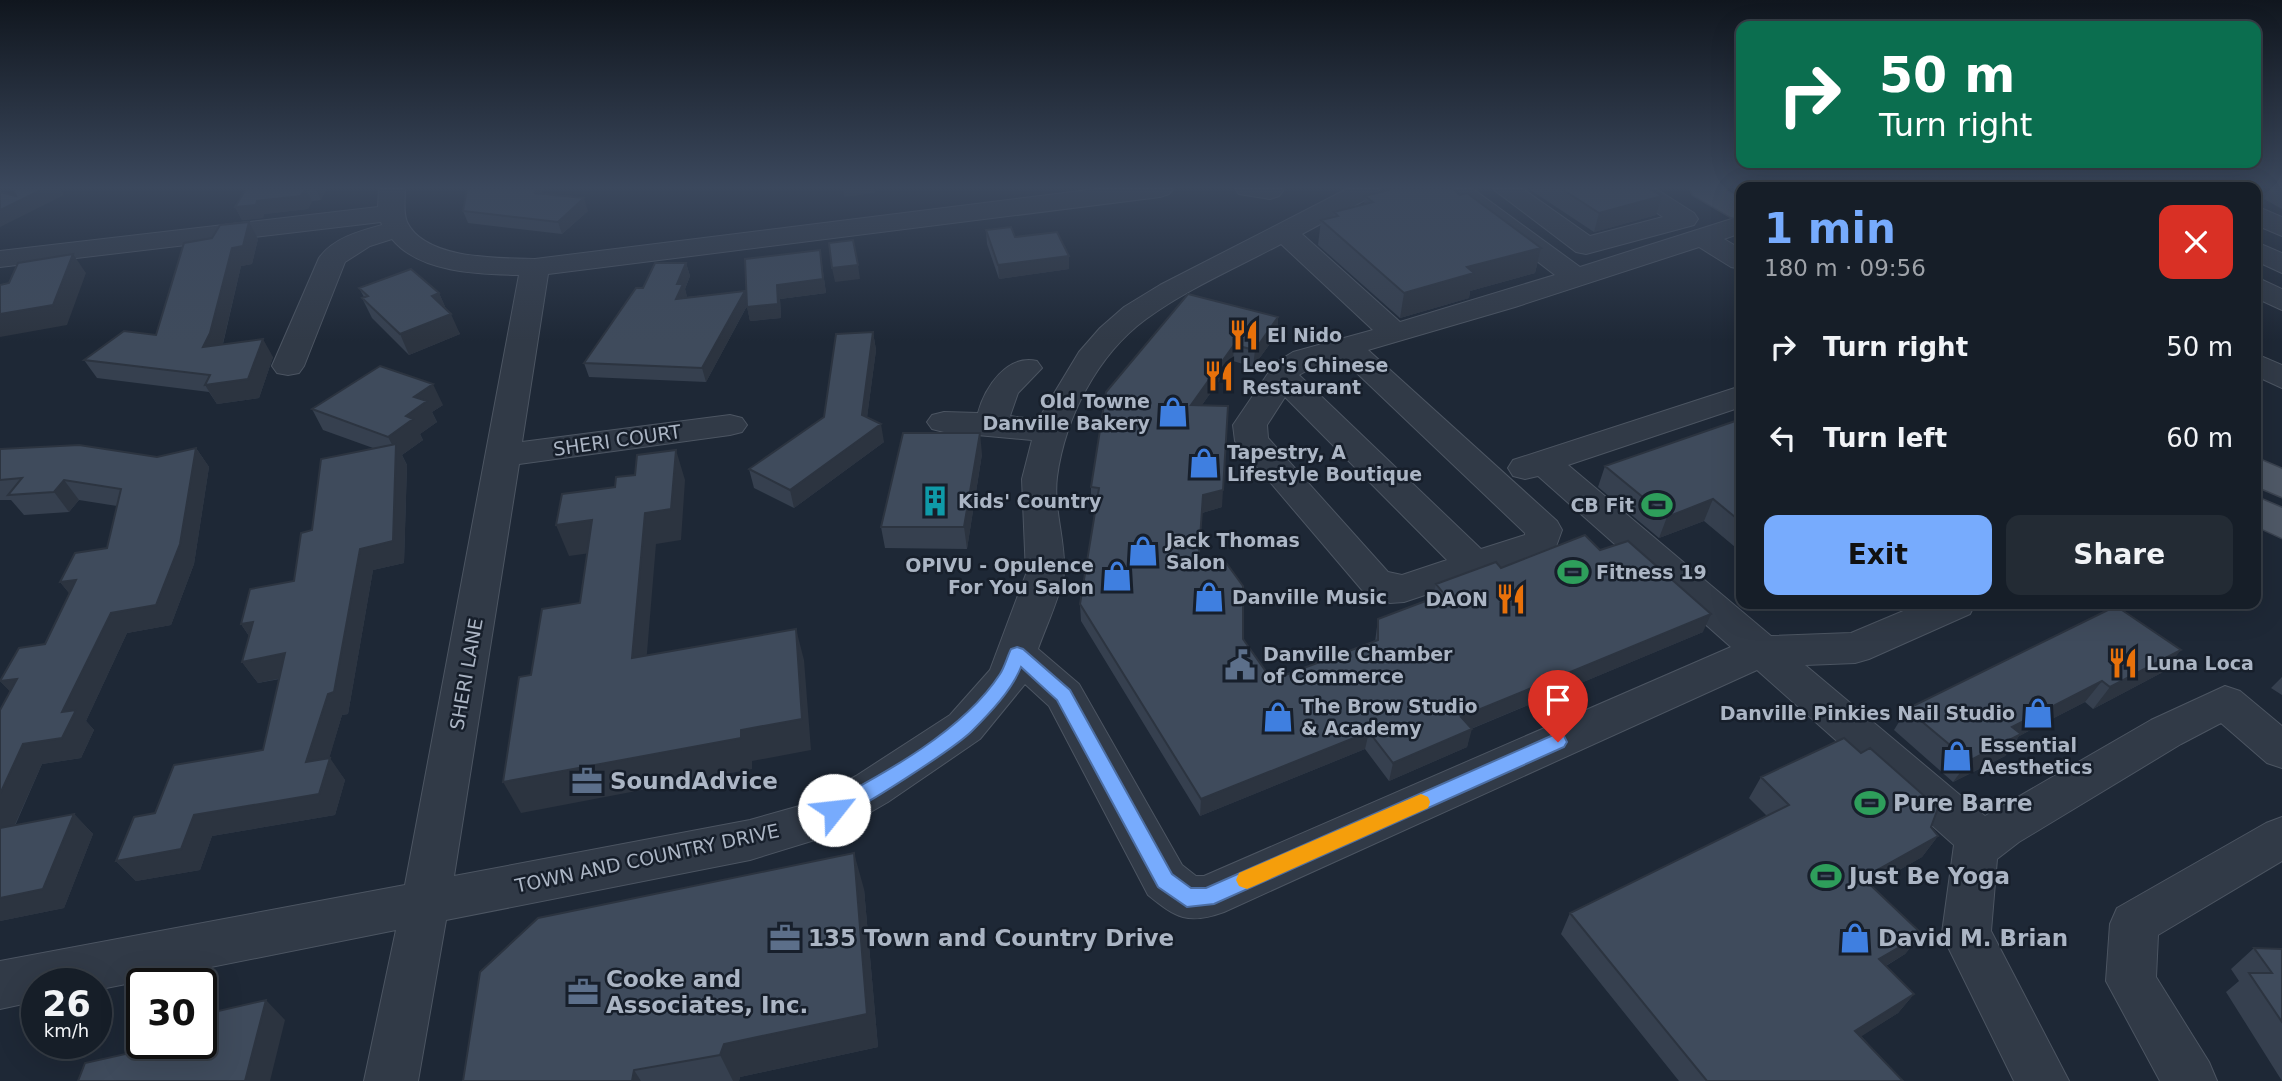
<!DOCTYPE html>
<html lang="en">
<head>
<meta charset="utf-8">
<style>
	:root { --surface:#161e28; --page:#232b34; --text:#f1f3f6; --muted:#9ea2a8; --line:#353c45; --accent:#77abfd }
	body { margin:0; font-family:"DejaVu Sans",sans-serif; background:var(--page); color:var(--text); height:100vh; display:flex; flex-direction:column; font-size:26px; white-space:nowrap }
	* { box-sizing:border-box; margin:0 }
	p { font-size:23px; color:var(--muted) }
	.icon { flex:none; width:38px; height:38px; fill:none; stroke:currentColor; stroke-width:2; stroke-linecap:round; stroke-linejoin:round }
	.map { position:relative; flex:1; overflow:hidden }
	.details { position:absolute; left:1736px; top:182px; width:525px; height:427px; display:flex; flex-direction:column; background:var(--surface); border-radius:14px; box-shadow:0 7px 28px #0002,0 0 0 2px var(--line) }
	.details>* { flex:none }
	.hud { position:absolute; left:1736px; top:21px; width:525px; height:147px; border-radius:14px; box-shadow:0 7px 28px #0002,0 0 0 2px var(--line); background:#0b6e4f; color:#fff; overflow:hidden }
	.speed { position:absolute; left:21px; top:968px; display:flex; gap:14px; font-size:35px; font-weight:700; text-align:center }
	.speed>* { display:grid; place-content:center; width:91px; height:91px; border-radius:50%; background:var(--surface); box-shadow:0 7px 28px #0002,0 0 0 2px var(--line); line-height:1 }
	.speed small { font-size:18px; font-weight:400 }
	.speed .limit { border:4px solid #111; border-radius:10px; background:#fff; color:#111 }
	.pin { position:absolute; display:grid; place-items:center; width:60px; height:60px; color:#fff; margin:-72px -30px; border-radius:50% 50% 50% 0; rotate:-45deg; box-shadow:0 0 7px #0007 }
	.pin .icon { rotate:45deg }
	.me { position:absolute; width:77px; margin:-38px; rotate:61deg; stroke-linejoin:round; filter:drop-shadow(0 0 5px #0008) }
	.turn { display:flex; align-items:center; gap:24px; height:147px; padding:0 28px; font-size:32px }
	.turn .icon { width:91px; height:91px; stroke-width:2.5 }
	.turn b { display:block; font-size:49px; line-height:60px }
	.round { display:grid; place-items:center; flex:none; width:74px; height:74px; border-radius:14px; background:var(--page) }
	.overview { display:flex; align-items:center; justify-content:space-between; height:119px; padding:0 28px }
	h1 { font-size:42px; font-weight:800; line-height:52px; color:var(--accent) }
	.button { display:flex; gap:14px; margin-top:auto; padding:14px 28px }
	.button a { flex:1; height:80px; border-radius:14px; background:var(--accent); color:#111; font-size:28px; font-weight:800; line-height:80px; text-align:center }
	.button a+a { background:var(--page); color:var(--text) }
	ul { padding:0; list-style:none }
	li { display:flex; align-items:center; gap:21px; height:91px; padding:0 28px }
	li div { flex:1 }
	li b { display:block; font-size:26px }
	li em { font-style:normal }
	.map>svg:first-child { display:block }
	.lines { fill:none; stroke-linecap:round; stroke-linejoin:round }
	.minor-casing { stroke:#4c5562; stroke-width:2 }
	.major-casing { stroke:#3b4350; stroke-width:3 }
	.minor { fill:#313a47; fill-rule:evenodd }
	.major { fill:#4f5967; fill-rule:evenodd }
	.wall { fill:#36404f }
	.shaded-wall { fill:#2c3440 }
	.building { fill:#3f4b5c; stroke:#2c3440; stroke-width:2 }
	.route { fill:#77abfd; stroke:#4d6fa4; stroke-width:2 }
	.slow { fill:#f59e0b }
	.labels { text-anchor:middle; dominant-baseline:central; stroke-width:5; stroke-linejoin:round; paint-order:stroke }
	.poi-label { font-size:19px; font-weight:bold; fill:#abb5c4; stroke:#171f2b; text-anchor:start }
	.street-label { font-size:19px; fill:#abb5c4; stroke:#171f2b }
	.near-poi-label { font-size:23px; font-weight:bold; fill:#abb5c4; stroke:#171f2b; text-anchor:start }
</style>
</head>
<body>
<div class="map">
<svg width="2282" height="1081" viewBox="0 0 2282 1081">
	<rect width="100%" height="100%" fill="#1e2836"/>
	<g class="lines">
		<g class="minor-casing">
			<path id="minor" d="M379,189H405C405,200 403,212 407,222C425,260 500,258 535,259L1096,189H1173L1169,194L1160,197L548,274L522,442L730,415L742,418L747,425L742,432L730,435L519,464L454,876L750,820L803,805L856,776L950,715L990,670L1026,574L1022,479L1032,440L944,432L932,429L927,422L932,415L944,412L978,413C985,387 1007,354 1037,361L1042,368L1018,393L1010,416L1038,420L1079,352L1100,328L1124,307L1160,285L1347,189H1380L1376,194L1302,234L1400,322L1555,275L1443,189H1473L1580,267L1741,216V233L1724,239L1741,249V269L1731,267L1699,247L1515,307L1368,350L1557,521L1562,530L1554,552L1404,602L1390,603L1362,590L1235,441L1233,425L1275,363L1293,352L1373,330L1281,244C1236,268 1187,289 1146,319C1097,355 1065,418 1057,477C1053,508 1066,542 1064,573C1062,592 1045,629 1038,649L1079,684L1182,865L1196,876H1204L1731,647L1538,476L1525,479L1513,476L1508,468L1513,460L1741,386V407L1568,465L1771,636L1851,633L1920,604H1975L1970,614L1869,659L1855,663L1805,665L1985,816L2151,720L2225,686L2240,691L2282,726V768L2267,763L2221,723L2181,744L2019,842L1997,859L1991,931L2069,1081H2014L1949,949L1942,933L1954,845L1757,670L1224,912C1188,925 1176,918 1148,895L1049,706L1025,684L980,739L888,802L831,835L750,860L446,920L418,1081H364L396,930L96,990V984H37V1001L0,1009V961L405,885L519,275C479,274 420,273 392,239L370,246L345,262L304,366L299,373L288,375L277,373L272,366L319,258C333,238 360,231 382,225L381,222L0,267V251L378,207ZM1341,358L1525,533V535L1481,549L1299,375L1315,366ZM1285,397L1447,560L1402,575L1388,572L1268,438L1267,425Z
				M1235,189H1282L1283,191L1279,196L1270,199L1239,194Z
				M1493,189H1523L1590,236L1663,217L1629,194L1625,189H1656L1694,213L1698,219L1694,225L1586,254L1576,252Z
				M2256,206L2282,217V236L2256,225Z
				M2256,242L2282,253V273L2256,261Z
				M2256,277L2282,289V310L2256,298Z
				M2256,354L2282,365V388L2256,376Z
				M2282,817V861L2158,935L2156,977L2209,1062L2217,1081H2160L2106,981L2110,924L2117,908L2266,823Z"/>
		</g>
		<g class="major-casing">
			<path id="major" d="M1690,189H1723L1741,200V219L1731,217L1693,195Z
				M2256,458L2282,469V497L2256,486Z
				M2256,497L2282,508V538L2256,526Z"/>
		</g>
		<use href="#minor" class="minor"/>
		<use href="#major" class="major"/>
	</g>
	<path class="wall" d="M246,189H326L321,200L312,201L308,209L264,214L263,218L242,220L235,207Z
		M467,189H542V193L588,211L562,234L468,223L463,211Z
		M1529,189H1650L1662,196L1656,215L1594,232Z
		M2270,189H2282V209L2264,199Z
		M1365,196L1541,248L1535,273L1470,291L1469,298L1400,318L1318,245L1321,220L1333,217L1334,212L1364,204Z
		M986,230L1015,237L1069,256V269L999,279L987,244Z
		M258,239L252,264L241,266L223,344L273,357L259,398L217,404L209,392L97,378L84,360L156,335Z
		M820,250L826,293L780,299L781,318L750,321L747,306L706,382L589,377L584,363L643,288L686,263L690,276L685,289L687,297L745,291L747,299Z
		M359,288L439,293L446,309L460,334L409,355L372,318L362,298L364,297Z
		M1278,317L1277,334L1253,367L1233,361L1202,405L1222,507L1202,513L1198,568L1243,639L1272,680L1375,642L1378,619L1432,598L1436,584L1501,568L1600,550L1703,632L1471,729L1467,747L1389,781L1365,749L1200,816L1081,621L1080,604L1096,505H1091V487L1106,392Z
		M873,332L876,350L867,417L884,442L794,508L754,488L749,469L824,417Z
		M443,405L432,412L437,422L420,434L423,440L402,455L407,465L404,563L373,570L348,714L342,715L329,758L345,780L335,815L212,836L200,870L136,881L116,861L155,813L263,750L280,679L258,683L242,662L249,636L241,624L294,581L312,530L373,448L323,430L312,409Z
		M1741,419V552L1704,521L1659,538L1598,487L1605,466Z
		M196,448L209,467L194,564L171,625L127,633L86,721L94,730L81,758L42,764L15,826L74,814L93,834L64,908L0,921V710L10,691L0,681L45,644L70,594L60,582L107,548L117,506L79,500L69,512L24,515L11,500H0V449L157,457Z
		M982,454L967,549L885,548L881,527Z
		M2163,672L2093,709L2085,702L2019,736L2005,756L1953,782L1894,730L1907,709Z
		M2282,677V695L2271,688Z
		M1761,777L1931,827L1938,836L1922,857L1871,886L1922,934L1905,954L1886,966L1914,994L1898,1013L1861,1036L1903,1081H1679L1561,934L1570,913L1767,816L1749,798Z
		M864,889L878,1047L740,1077L739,1081H463Z
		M2254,948L2282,949V1081L2226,992L2239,981L2231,969Z"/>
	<path class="shaded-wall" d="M43,189H60L64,195L0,227V210Z
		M306,189L312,201L308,209L264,214L263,218L242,220L235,207L257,201Z
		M316,189H326L321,200Z
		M536,189H542L540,205L535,193Z
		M843,189H874L875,193L844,197Z
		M1662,196L1656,215L1594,232L1599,213Z
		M584,198L588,211L562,234L558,222Z
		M249,222L258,239L252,264L241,266L221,351L203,347L232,248Z
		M1541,248L1535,273L1470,291L1469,298L1400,318L1404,293L1467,267Z
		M820,250L826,293L780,299L781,318L750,321L747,307L777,285Z
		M73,254L86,273L67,325L0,337V314Z
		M1069,256V269L999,279L998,265Z
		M686,263L690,276L685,289L687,297L676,299L677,284Z
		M858,265L860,279L835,282L832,268Z
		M745,291L748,304L706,382L702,368Z
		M439,293L448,313L432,296Z
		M451,314L460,334L409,355L400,334Z
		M1278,317L1277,334L1253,367L1255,350Z
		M873,332L876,350L865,433L862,415Z
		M263,339L273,357L259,398L217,404L205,385Z
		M1234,345L1233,361L1190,422L1191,405Z
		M433,384L443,405L432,412L437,422L420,434L423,440L402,455L407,465L404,563L373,570L348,714L342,715L322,783L306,762L360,549L396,452L388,437L414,397Z
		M881,424L884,442L794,508L790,490Z
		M980,433L982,454L967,549L964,527Z
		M196,448L209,467L194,564L171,625L127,633L86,721L94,730L81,758L42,764L3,851L0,848V794L23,744L62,712L111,613Z
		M676,450L685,480L681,540L656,544L644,689L632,658L645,513Z
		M64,480L79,500L69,512L54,492Z
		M1223,490L1222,507L1202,513L1203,495Z
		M1713,499L1704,521L1659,538L1667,517Z
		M592,520L605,551L569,556L556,525Z
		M76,580L77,603L60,582Z
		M1711,614L1703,632L1456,735L1461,717Z
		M253,622L256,646L241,624Z
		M796,629L804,660L811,750L752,761V769L521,813L503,782Z
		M2181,650L2163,672L2093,709L2110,687Z
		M285,653L300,674L258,683L242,662Z
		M17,679L19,701L0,681Z
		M2102,681L2085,702L2019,736L2005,756L1953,782L1969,761L2012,727Z
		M1472,729L1467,747L1389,781L1393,763Z
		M1369,732L1365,749L1200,816L1201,799Z
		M330,758L345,780L335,815L212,836L200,870L136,881L116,861L194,815Z
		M74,814L93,834L64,908L0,921V898Z
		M1938,836L1922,857L1849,899L1863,878Z
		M854,853L864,889L878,1047L740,1077L739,1081H733L720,1055L724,1044Z
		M1922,934L1905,954L1864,979L1879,959Z
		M1914,994L1898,1013L1840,1050L1855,1031Z
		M266,1000L285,1020L270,1081H245Z
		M634,1070L641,1081H632Z"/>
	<path class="building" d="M13,189H43L0,210V192L16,196Z
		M246,189H305L301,196L257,201L256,205L235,207Z
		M467,189H536L535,193L584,198L558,222L463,211Z
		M1392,189H1453L1460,195L1467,193L1541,248L1467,267L1474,273L1404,293L1321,220L1338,216L1334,212L1373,202L1365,196Z
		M1562,189H1650L1662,196L1599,213Z
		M249,222L243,246L232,248L210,333L203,347L263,339L248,379L205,385L210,375L84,360L124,331L156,335L184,243L212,238L220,225Z
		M1011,227L1015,237L1057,232L1069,256L998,265L986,230Z
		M853,240L858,265L832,268L829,243Z
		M820,250L823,279L777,285L778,304L747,307L745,259Z
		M73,254L53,305L0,314V285L9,283L18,263Z
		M655,263H686L677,284H683L676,299L745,291L702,368L584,363L636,288H643Z
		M411,269L439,293L432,296L451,314L400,334L362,298L368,296L359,288Z
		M1188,294L1278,317L1255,350L1234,345L1191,405L1228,406L1223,490L1203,495L1198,568L1224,560L1243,586V639L1272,680L1378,640V619L1444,594L1436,584L1496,562L1501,568L1585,535L1600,550L1628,541L1711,614L1461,717L1472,729L1393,763L1369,732L1201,799L1080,604L1099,488L1091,487L1106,392Z
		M873,332L862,415L881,424L790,490L749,469L824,417L836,334Z
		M380,366L433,384L414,397L427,401L406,416L413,419L388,437L312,409Z
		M1741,419V522L1713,499L1667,517L1605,466Z
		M903,433H980L964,527H881Z
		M396,444L393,541L360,549L334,692L328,694L306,762L330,758L319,794L194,815L181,849L116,861L134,817L155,813L174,765L263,750L285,653L242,662L253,622L241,624L250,589L294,581L301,533L312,530L321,459Z
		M79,445L157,457L196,448L180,544L156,605L111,613L62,712L76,710L62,738L23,744L0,794V710L17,679L0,681L19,648L45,644L76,580L60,582L75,553L107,548L121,489L64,480L54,492L8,495L22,478L0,480V449Z
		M676,450L671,509L645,513L632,658L796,629L802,719L741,730V738L503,782L519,677L531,675L542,609L580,603L592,520L556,525L562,494L615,487L616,477L635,475L637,455Z
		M2116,606L2181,650L2110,687L2102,681L2012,727L2021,734L1969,761L1907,709Z
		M1844,738L1861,753L1870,748L1938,808L1931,827L1938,836L1863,878L1922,934L1879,959L1914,994L1855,1031L1903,1081H1707L1570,913L1789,805L1761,777Z
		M74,814L43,889L0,898V828Z
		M854,853L867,1014L724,1044L720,1055L634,1070L632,1081H463L480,972L538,918Z
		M2254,948L2282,949V1022L2249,973H2272Z
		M266,1000L245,1081H78L85,1063L130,1053L137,1029L142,1028V1043H201V1015Z"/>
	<linearGradient id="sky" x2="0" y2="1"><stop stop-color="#10161e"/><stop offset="0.55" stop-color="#3b485d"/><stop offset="1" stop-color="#3b485d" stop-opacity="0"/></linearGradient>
	<rect width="2282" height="341" fill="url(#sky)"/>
	<path class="route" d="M1017,647L1023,649L1070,690L1172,874L1191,888H1206L1551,736L1558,734L1564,736L1567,742L1564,747L1214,904L1187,907L1158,887L1057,700L1021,667C1012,690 990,713 972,731C956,747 857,812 837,817C832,819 832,818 827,816L824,810L827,804C885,773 963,731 1000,674C1005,666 1007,657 1011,649Z"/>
	<path class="slow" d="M1421,794L1428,797L1430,802L1428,808L1254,886L1247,889L1239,886L1236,880L1239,873Z"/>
	<defs>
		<g id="restaurant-bare" transform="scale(2.415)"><path d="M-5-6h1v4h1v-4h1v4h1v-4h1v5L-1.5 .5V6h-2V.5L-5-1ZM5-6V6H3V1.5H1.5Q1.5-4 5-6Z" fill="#e8710a" stroke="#171f2b" stroke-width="2.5" paint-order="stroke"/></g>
		<g id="shop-bare" transform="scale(2.415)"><path d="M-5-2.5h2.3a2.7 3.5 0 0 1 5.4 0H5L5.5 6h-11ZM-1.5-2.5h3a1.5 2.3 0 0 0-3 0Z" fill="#3f7fe0" stroke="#171f2b" stroke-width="2.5" paint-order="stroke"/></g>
		<g id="building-bare" transform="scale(2.415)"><path d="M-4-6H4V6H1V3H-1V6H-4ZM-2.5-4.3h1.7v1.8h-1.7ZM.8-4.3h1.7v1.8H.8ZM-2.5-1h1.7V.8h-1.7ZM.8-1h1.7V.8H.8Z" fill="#0f9aa8" stroke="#171f2b" stroke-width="2.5" paint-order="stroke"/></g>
		<g id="stadium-bare" transform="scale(2.415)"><path d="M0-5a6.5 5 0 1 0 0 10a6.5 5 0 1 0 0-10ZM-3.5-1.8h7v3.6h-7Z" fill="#2e9e5b" stroke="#171f2b" stroke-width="2.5" paint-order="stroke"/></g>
		<g id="civic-bare" transform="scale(2.415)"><path d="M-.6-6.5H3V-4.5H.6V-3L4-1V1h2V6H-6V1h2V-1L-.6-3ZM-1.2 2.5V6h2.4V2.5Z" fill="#5c6f8a" stroke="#171f2b" stroke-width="2.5" paint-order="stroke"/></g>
		<g id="office-bare" transform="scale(2.415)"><path d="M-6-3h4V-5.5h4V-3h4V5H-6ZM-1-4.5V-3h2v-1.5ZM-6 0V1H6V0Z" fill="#5c6f8a" stroke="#171f2b" stroke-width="2.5" paint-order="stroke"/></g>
	</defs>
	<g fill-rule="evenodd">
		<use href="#restaurant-bare" x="1244" y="335"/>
		<use href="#restaurant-bare" x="1219" y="376"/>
		<use href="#shop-bare" x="1173" y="412"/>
		<use href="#shop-bare" x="1204" y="463"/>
		<use href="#building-bare" x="935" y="501"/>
		<use href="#stadium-bare" x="1657" y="505"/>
		<use href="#shop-bare" x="1143" y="551"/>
		<use href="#stadium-bare" x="1573" y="572"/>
		<use href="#shop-bare" x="1117" y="576"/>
		<use href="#shop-bare" x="1209" y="597"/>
		<use href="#restaurant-bare" x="1511" y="599"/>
		<use href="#restaurant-bare" x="2123" y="663"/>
		<use href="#civic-bare" x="1240" y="665"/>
		<use href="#shop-bare" x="2038" y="713"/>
		<use href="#shop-bare" x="1278" y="717"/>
		<use href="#shop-bare" x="1957" y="756"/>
		<use href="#office-bare" x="587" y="781"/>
		<use href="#stadium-bare" x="1870" y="803"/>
		<use href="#stadium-bare" x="1826" y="876"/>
		<use href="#office-bare" x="785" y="938"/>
		<use href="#shop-bare" x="1855" y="938"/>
		<use href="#office-bare" x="583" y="992"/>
	</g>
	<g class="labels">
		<g class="poi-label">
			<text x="1267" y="335">El Nido</text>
			<text x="1242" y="365">Leo's Chinese<tspan x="1242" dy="22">Restaurant</tspan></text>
			<text x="1150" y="401" text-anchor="end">Old Towne<tspan x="1150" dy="22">Danville Bakery</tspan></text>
			<text x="1227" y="452">Tapestry, A<tspan x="1227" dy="22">Lifestyle Boutique</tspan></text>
			<text x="958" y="501">Kids' Country</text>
			<text x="1634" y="505" text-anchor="end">CB Fit</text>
			<text x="1166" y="540">Jack Thomas<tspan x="1166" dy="22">Salon</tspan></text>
			<text x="1094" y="565" text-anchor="end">OPIVU - Opulence<tspan x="1094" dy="22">For You Salon</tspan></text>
			<text x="1596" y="572">Fitness 19</text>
			<text x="1232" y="597">Danville Music</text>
			<text x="1488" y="599" text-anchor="end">DAON</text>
			<text x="1263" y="654">Danville Chamber<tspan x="1263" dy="22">of Commerce</tspan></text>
			<text x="2146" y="663">Luna Loca</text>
			<text x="1301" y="706">The Brow Studio<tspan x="1301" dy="22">&amp; Academy</tspan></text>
			<text x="2015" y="713" text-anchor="end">Danville Pinkies Nail Studio</text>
			<text x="1980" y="745">Essential<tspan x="1980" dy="22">Aesthetics</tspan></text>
		</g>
		<g class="street-label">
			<text transform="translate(617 440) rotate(-8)">SHERI COURT</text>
			<text transform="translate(466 674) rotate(-80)">SHERI LANE</text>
			<text transform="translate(647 858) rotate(-12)">TOWN AND COUNTRY DRIVE</text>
		</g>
		<g class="near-poi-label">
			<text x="610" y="781">SoundAdvice</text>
			<text x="1893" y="803">Pure Barre</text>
			<text x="1849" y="876">Just Be Yoga</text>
			<text x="808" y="938">135 Town and Country Drive</text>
			<text x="1878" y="938">David M. Brian</text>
			<text x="606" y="979">Cooke and<tspan x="606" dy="26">Associates, Inc.</tspan></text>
		</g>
	</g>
</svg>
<div class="speed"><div>26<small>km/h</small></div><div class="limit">30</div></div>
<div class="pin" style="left:1558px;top:742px;background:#d93025"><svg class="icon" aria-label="arrive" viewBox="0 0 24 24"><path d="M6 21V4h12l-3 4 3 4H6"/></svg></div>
<svg class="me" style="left:834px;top:810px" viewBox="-20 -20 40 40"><circle r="19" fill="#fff"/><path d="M0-13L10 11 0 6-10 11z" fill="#77abfd"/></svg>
<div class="hud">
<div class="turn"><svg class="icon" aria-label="right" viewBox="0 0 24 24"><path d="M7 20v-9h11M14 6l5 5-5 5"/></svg><div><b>50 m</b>Turn right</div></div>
</div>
<section class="details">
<div class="overview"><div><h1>1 min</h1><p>180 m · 09:56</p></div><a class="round" style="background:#d93025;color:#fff"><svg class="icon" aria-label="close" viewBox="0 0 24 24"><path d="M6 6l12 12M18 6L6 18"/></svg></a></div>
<ul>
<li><svg class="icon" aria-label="right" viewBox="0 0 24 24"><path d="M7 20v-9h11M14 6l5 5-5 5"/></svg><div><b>Turn right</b></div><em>50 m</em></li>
<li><svg class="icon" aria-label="left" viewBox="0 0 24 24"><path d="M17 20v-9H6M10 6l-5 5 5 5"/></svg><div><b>Turn left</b></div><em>60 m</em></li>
</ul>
<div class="button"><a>Exit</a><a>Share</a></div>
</section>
</div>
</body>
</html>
